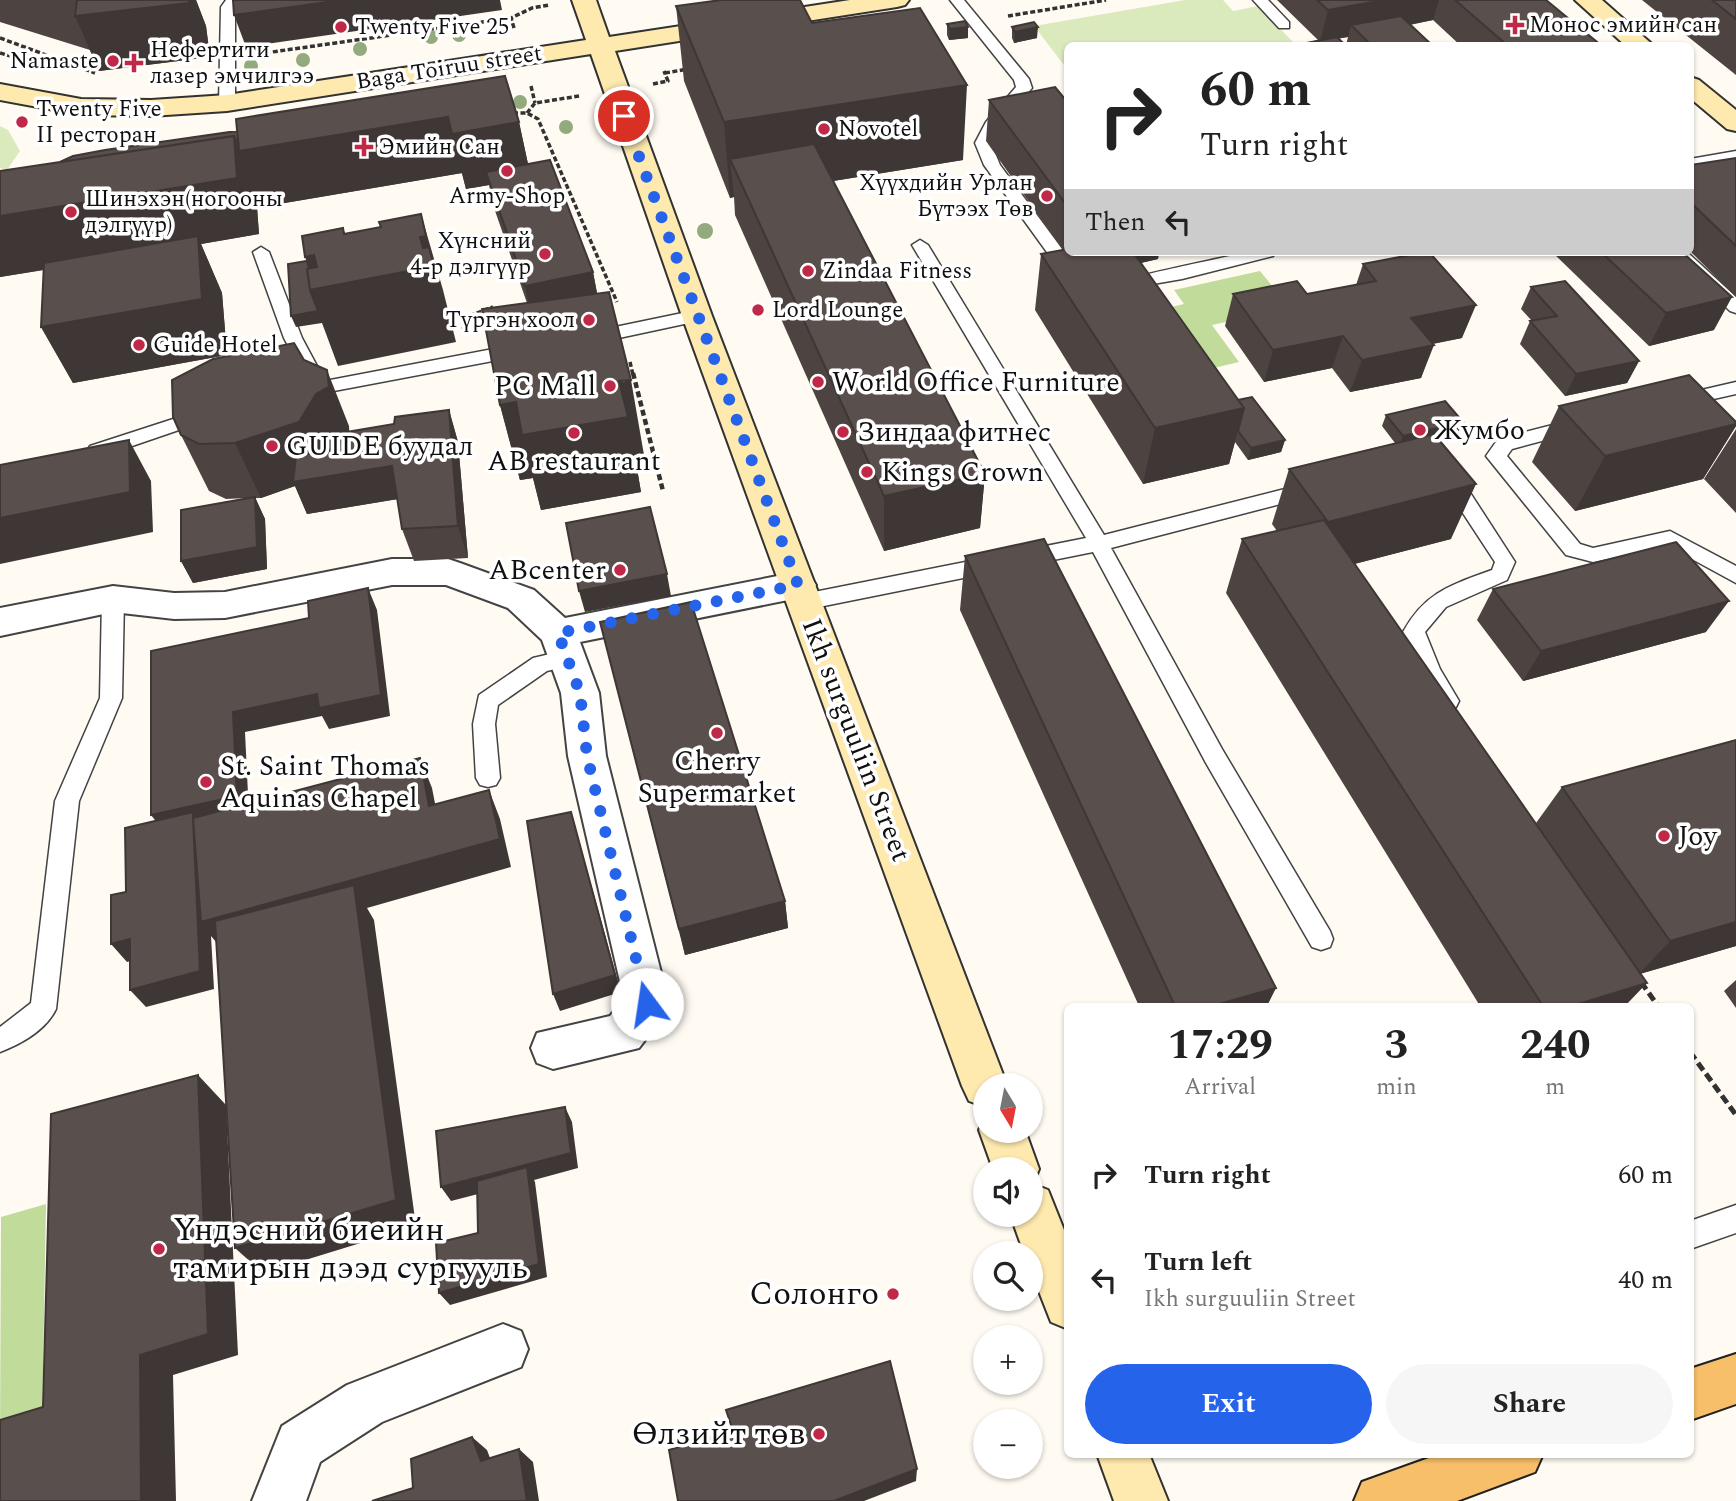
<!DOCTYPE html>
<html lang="en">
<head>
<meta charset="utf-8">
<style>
	:root { --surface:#fff; --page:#f6f6f6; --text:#222; --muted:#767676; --accent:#2563eb }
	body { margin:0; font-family:Spectral,serif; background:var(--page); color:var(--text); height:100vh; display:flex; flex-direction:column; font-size:26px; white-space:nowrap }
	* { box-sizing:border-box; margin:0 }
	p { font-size:23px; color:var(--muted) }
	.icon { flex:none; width:38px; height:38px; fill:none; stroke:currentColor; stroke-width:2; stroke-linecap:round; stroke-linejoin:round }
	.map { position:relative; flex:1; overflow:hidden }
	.side { position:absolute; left:1064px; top:1003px; width:630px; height:455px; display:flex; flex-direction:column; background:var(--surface); border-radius:10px; box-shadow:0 2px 5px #0004 }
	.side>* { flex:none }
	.hud { position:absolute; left:1064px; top:42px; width:630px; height:214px; border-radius:10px; box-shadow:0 2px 5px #0004; background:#fff; color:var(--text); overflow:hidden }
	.needle { width:46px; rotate:170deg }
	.tools { position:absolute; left:973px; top:1073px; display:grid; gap:14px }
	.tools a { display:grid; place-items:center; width:70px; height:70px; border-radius:50%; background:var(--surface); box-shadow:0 2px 5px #0004; font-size:35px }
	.pin { position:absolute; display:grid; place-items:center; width:60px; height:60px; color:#fff; margin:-30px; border:4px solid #fff; border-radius:50%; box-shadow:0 2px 7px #0007 }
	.me { position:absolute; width:77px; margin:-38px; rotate:346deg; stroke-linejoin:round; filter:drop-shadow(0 0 5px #0008) }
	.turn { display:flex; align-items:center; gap:24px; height:147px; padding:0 21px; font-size:32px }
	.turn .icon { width:91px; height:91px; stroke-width:2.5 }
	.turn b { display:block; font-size:49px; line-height:60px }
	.then { display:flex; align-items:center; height:66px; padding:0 21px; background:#0003; gap:14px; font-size:26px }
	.eta { display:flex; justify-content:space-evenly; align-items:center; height:119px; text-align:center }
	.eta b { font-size:42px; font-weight:700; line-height:49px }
	.action { display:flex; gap:14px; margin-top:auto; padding:14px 21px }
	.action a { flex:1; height:80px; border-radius:42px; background:var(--accent); color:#fff; font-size:28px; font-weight:700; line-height:80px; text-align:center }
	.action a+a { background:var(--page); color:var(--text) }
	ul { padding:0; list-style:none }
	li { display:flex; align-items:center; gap:21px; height:105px; padding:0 21px }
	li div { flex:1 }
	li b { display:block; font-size:26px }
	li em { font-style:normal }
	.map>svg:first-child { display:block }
	.green { fill:#dbeabc }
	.forest { fill:#c1db9b }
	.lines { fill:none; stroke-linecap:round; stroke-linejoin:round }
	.service-casing { stroke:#434343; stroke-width:3 }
	.minor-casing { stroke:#434343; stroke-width:4 }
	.secondary-casing { stroke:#323232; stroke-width:4 }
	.primary-casing { stroke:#212121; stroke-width:4 }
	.path-far2 { stroke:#323232; stroke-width:3.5; stroke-dasharray:5 2.5; stroke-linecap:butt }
	.path-far1 { stroke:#323232; stroke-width:4.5; stroke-dasharray:6 3.5; stroke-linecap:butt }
	.path { stroke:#323232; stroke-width:5; stroke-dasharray:9 4.5; stroke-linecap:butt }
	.service { fill:#fff; fill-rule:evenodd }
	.minor { fill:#fff; fill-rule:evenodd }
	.secondary { fill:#fee9ae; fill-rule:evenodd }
	.primary { fill:#f8bf6a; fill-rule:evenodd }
	.tree { fill:#93aa7e }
	.wall { fill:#4d4441; fill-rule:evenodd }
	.shaded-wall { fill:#3e3735 }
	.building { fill:#594f4c; stroke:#3e3735; stroke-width:2 }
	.route { stroke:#2563eb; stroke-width:12; stroke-dasharray:0 21.6 }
	.poi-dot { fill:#c12746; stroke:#fff; stroke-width:2.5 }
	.labels { text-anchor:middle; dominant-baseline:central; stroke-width:7; stroke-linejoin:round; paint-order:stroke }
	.far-poi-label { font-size:23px; fill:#101010; stroke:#fff; text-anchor:start }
	.far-street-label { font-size:23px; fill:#101010; stroke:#fff }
	.poi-label { font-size:28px; fill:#101010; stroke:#fff; text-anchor:start }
	.street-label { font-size:28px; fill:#101010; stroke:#fff }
	.near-poi-label { font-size:33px; fill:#101010; stroke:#fff; text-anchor:end }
</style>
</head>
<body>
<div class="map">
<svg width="1736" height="1501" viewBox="0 0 1736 1501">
	<rect width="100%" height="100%" fill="#fffbf3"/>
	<path class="green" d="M1185,0H1223L1233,11L1258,6L1296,45L1068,46L1067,69L1034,26Z
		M0,126L8,130L20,151L7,170L0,168Z"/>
	<path class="forest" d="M1260,271L1290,308L1212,325L1239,362L1176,377L1133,316L1184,304L1174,290Z
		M46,1204L42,1429L0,1442L1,1217Z"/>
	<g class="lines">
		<g class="service-casing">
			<path id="service" d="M226,0H241L235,8V103L227,108L219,103L221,7Z
				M950,0H964L1029,79L1032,88L998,126L991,143L1000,165L1079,272L1082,276L1079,280H1067L984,165L975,143L986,122L1016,87L1014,80Z
				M1253,0H1268L1289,22V28H1279Z
				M1736,151V161L1690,169V159Z
				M920,240L928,245L1104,535L1308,483L1318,490L1315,495L1111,548L1222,749L1330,931L1333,939L1330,947L1321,950L1312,947L1206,763L1093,552L804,610L797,608L793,602L797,596L804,594L1086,538L912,245Z
				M261,247L269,252L302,338L325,381L519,344L528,350L519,356L302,397L295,395L293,391L295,387L308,384L284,338L253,252Z
				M1247,252H1275L1273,256L1182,279L1124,289L1115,284C1120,278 1229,257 1247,252Z
				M1669,252H1687L1736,297V313L1730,311Z
				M697,310L703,312L706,316L703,320L591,344L582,338L591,332Z
				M1736,382V394L1678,407L1669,401L1671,397Z
				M204,409L213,415L211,419L97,458L87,451L90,446Z
				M1576,419L1583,420L1585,425L1583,430L1512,449L1507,456L1580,544L1593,548L1670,531L1736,566V583L1668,546L1593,562L1566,555L1486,456L1498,439Z
				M1445,478L1469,491L1515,562L1507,580L1446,607L1425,632L1440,669L1459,701L1456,707L1448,710L1440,707L1419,672L1403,632C1425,592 1451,585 1492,570L1495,562L1455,501L1435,485Z
				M113,591L120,593L124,599L122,698L79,801L56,1009C46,1030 21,1044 0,1052V1027L31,1003L55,801L100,698L102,599L106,593Z
				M567,650L575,652L578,658L575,664L547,671L498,705L495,724L500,778L496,785L488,787L480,785L476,778L473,724L479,695L533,658Z
				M1736,1205V1233L1690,1249V1221Z"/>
		</g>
		<g class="minor-casing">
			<path id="minor" d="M392,559H448L460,563L534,590L565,618L798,572L810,576L816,585L810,594L798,598L580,642L599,693L606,756L669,1004L662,1018L639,1048L553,1069L537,1063L531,1048L537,1033L610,1016L624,999L568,756L561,693L542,640L508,608L446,585H392L225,618L174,619L113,612L0,636V608L113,586L174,593L225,592Z
				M503,1324L521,1331L528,1349L521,1367L382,1422L320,1462L306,1501H252L282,1426L347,1385Z"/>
		</g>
		<g class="secondary-casing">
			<path id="secondary" d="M572,0H596L609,37L850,0H909L905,5L897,7L615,51L712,316L1007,1085H985V1107L969,1101L962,1086L682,316L591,54L227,111L151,116L81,115L0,100V84L81,99L151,100L227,95L586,40Z
				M1575,0H1602L1654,46H1626Z
				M1690,77L1699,80L1736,110V131L1727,129L1690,98Z
				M985,1116V1130H1025L1039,1169L1033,1184L1048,1190L1068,1240V1329L1051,1322L1031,1271V1253H1024L1010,1214H1031V1169H993L979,1130Z
				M1097,1454H1149L1168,1501H1114Z"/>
		</g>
		<g class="primary-casing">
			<path id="primary" d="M1736,1354V1404L1690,1420V1369Z
				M1440,1454H1543L1535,1472L1457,1501H1354L1362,1482Z"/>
		</g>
		<path class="path-far2" d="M1008,16L1106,0
			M514,28L511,18L532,8L549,5
			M0,38L95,73
			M0,53L24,60
			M258,54L511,18
			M665,73L688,69
			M653,84L668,81L664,71
			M531,86L535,103
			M513,113H527L538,119L617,302
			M527,113L535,103L579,96
			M463,329L469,316L493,307
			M630,362L633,375"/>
		<path class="path-far1" d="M633,373L663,491"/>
		<path class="path" d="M1641,982L1658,1006
			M1690,1052L1736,1115"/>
		<use href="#service" class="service"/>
		<use href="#minor" class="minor"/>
		<use href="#secondary" class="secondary"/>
		<use href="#primary" class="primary"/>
	</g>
	<g class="tree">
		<circle cx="459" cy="35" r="7"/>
		<circle cx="431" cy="37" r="7"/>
		<circle cx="360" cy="49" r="7"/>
		<circle cx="303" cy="60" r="7"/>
		<circle cx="251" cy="66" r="7"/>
		<circle cx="520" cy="102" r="7"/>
		<circle cx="566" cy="127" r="7"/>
		<circle cx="705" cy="231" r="8"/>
	</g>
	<path class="wall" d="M0,0H196L206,26L210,57L99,71L90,50L0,22Z
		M1277,0H1546L1602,46H1461L1433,20L1410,25L1433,46H1291L1318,40ZM1348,37L1346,45L1338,38Z
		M1642,0H1736V75Z
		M676,6L812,23L963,160L833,181L985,474L980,528L884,551L735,215L734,197L730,198L684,81Z
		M947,24L968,27V38L949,40L947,35Z
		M1012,27L1037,38L1014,43L1012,38Z
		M1064,98H1068V252H1159L1158,259L1141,263L1238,400L1285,440L1281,452L1248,460L1235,442L1229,464L1143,484L1035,310L1041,254L1063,250L986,141L989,100Z
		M519,122L528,164L593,272L597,293L644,455L635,457L641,492L541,510L533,478L520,480L500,405L527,303L493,205L489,185L466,189L462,173L261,207L256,194L259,234L201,244L222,293L227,355L73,383L41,327L44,270L0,277V171Z
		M1736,158V297L1690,251V165Z
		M1552,252H1682L1714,330L1649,346Z
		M1363,264L1462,338L1433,344L1421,378L1350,392L1332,368L1264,382L1225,326L1233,294H1307L1356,285Z
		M1531,287L1639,361L1627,383L1565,396L1520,344L1530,321H1532L1521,309Z
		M1559,406L1736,422V426L1703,479L1575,511L1532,462Z
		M449,410L458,442L468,558L414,561L402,529L398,499L307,514L295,486L261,498H255L265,519L267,569L193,583L181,561L247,498L226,499L209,491L181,435L349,426V432L394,424Z
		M1386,415L1458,433L1437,438L1451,539L1354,564L1571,875L1536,823L1562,787L1736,740V946L1640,974L1625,1006H1480L1226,593L1242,539L1277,531L1272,524L1289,469L1395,443L1382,426Z
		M1736,429V513L1704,479Z
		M965,556L1267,1006H1139L960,610Z
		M1493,589L1706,632L1523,681L1477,620Z
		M600,622L785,901L788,928L685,955Z
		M1736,980V1008L1724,991Z"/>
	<path class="shaded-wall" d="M189,0H196L206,26L210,57L99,71L75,16Z
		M342,0H500L502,10L246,47L234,15Z
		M1384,0H1439L1433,20L1360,34L1351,25L1348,37L1320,42L1328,10Z
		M968,27V38L949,40L950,29Z
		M1038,27L1037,38L1014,43L1015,32Z
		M967,85L963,160L747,195L730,159L734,197L730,198L724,122Z
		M448,117L462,173L261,207L256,194L259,234L201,244L222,293L227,355L73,383L41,327L199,244L0,277V216L234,136Z
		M448,119L519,122L531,178L486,172L489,185L466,189Z
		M421,214L443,290L456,342L338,366L322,323L296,327L291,316L310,290L317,289L305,257L344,234L343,228L361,280Z
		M1107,252H1159L1158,259L1104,271Z
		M593,272L599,304L532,319L525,286Z
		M1732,297L1714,330L1649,346L1666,313Z
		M1476,305L1462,338L1399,350L1411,318Z
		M1343,336L1332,368L1264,382L1273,350Z
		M1434,345L1421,378L1350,392L1362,360Z
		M1639,361L1627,383L1565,396L1576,374Z
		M327,370L349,426L350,443L392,466L404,498L307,514L295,486L261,498L235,443Z
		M631,380L644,455L635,457L641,492L541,510L533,478L520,480L500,405Z
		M1244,408L1229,464L1143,484L1155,428Z
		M449,410L458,442L468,558L458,526Z
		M1463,422L1458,433L1399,447L1403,436Z
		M1736,424V426L1703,479L1575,511L1605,456Z
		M129,440L151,481L153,532L0,564V518Z
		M1285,440L1281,452L1248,460L1251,448Z
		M985,474L980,528L884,551V496Z
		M1476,484L1451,539L1308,576L1328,522Z
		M255,497L265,519L267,569L193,583L181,561Z
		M667,574L671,596L585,612L579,591Z
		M368,588L377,610L390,716L329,729L322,716L245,732L249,815L211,919L489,790L500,819L511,867L367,908L374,920L416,1226L263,1273L235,1248L221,948L211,936L214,989L146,1007L130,990L166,834L151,815L233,712Z
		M1729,601L1706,632L1523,681L1541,651Z
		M420,758L432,788L441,834L429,806Z
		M571,812L621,992L560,1011L553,994Z
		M785,901L788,928L685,955L679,929Z
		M1736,922V946L1639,974L1670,941Z
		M130,939L146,957L127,962L111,944Z
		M1647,983L1625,1006H1572Z
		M1276,988L1267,1006H1212Z
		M198,1075L226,1105L238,1355L173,1375L176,1501H141L140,1355Z
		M565,1107L572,1122L578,1168L534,1180L535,1182L547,1277L450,1305L439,1293L529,1181L451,1201L441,1187Z
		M472,1437L487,1450L496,1474L481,1461Z
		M519,1449L533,1462L539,1501H527Z
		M917,1469L916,1481L864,1501H834Z"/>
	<path class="building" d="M77,0H189V3L75,16Z
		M233,0H342L234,15Z
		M721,0H800L812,23L920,8L967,85L724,122L676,6Z
		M1317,0H1384L1328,10Z
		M1455,0H1546L1602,46H1508Z
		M1712,0H1736V19Z
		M1401,16L1433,46H1372L1351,25Z
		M965,21L968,27L950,29L947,24Z
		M1034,22L1038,27L1015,32L1012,27Z
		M1337,37L1346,46H1291Z
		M505,76L519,122L452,134L448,117L239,151L236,119Z
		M1055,87L1064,98H1068V207L989,100Z
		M237,131L239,148L234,136L60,162L73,156L105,150Z
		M234,136L237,178L0,216V171Z
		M814,144L985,474L884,496L730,159Z
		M1736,158V246L1690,202V165Z
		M550,160L593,272L525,286L486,172Z
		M421,214L426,236L420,237L423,248L429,247L434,266L310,290L307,269L317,267L314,255L305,257L302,236L343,228L344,234L381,227L379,222Z
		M198,236L202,299L41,327L44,263Z
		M1068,249V252H1133L1244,408L1155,428L1041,254Z
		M1426,252H1429L1476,305L1411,318L1434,345L1362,360L1343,336L1273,350L1233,294L1297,281L1307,294L1376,281L1363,264Z
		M1601,252H1682L1732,297L1666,313Z
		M307,261L309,268L307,269L310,290L318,311L291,316L288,264Z
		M1565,281L1639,361L1576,374L1530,321L1557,316L1531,287Z
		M609,292L631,380L619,381L628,417L522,435L516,402L500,405L482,309Z
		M294,343L304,360L327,370L329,387L316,394L299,422L235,443L199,444L181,435L173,417L172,380L213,359Z
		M1689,375L1736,422V424L1605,456L1559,406Z
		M1252,397L1285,440L1251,448L1238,431L1244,408L1238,400Z
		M1445,401L1463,422L1403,436L1386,415Z
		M449,410L458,526L402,529L392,466L293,482L296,456L337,449L347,432L394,424L395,417Z
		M1434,434L1476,484L1328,522L1289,469Z
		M129,440L130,492L0,518V465Z
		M255,497L257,547L181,561V510Z
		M650,507L667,574L579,591L566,523Z
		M1324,520L1647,983L1572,1006H1543L1242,539Z
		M1044,539L1276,988L1212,1006H1175L965,556Z
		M1676,542L1729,601L1541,651L1493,589Z
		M368,588L381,695L319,708L317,694L233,712L237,796L151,815V651L309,618L308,601Z
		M691,602L785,901L679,929L600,622Z
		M1736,740V922L1670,941L1562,787Z
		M420,758L429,806L489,790L500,839L201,922L193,818Z
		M193,812V818L200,971L130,990V939L111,944V895L126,892L125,828Z
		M571,812L615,975L553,994L527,821Z
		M354,885L396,1200L235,1248L215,921Z
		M198,1075L208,1334L140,1355L141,1501H0V1420L43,1407L51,1114Z
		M565,1107L571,1153L441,1187L436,1131Z
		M527,1167L539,1264L439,1293L436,1243L478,1233L477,1181Z
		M890,1361L917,1469L834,1501H678L669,1450L733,1431L726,1410Z
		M472,1437L481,1461L519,1449L527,1501H372L413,1488L411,1459Z"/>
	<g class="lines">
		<path class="route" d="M624,116L798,585L558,633L580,693L587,756L647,1004"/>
	</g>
	<g class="poi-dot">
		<path d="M1511.5 14.5h7v7h7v7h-7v7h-7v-7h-7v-7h7z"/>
		<circle cx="341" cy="27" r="7"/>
		<circle cx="113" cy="61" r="7"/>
		<path d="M130.5 52.5h7v7h7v7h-7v7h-7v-7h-7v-7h7z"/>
		<circle cx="22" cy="122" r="7"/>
		<circle cx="824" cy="129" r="7"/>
		<path d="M360.5 136.5h7v7h7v7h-7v7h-7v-7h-7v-7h7z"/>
		<circle cx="507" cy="171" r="7"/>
		<circle cx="1047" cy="196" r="7"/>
		<circle cx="71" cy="212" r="7"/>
		<circle cx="545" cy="254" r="7"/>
		<circle cx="808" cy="271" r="7"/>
		<circle cx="758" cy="310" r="7"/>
		<circle cx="589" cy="320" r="7"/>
		<circle cx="139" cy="345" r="7"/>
		<circle cx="818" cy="382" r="7"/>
		<circle cx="610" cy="386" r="7"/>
		<circle cx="1420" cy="430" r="7"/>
		<circle cx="843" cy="432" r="7"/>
		<circle cx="574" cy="433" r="7"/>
		<circle cx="272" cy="446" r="7"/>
		<circle cx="867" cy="472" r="7"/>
		<circle cx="620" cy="570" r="7"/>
		<circle cx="717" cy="733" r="7"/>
		<circle cx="206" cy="782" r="7"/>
		<circle cx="1664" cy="836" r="7"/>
		<circle cx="159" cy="1249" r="7"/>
		<circle cx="893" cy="1294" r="7"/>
		<circle cx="819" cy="1434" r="7"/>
	</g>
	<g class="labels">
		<g class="far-poi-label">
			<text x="1529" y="25">Монос эмийн сан</text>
			<text x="355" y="27">Twenty Five 25</text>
			<text x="150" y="50">Нефертити<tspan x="150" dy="26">лазер эмчилгээ</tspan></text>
			<text x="99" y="61" text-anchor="end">Namaste</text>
			<text x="36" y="109">Twenty Five<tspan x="36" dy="26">II ресторан</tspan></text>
			<text x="838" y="129">Novotel</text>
			<text x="378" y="147">Эмийн Сан</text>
			<text x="1033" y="183" text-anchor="end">Хүүхдийн Урлан<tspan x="1033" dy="26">Бүтээх Төв</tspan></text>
			<text x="507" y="196" text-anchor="middle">Army-Shop</text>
			<text x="85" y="199">Шинэхэн(ногооны<tspan x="85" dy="26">дэлгүүр)</tspan></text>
			<text x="531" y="241" text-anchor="end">Хүнсний<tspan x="531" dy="26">4-р дэлгүүр</tspan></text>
			<text x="822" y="271">Zindaa Fitness</text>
			<text x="772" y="310">Lord Lounge</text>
			<text x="575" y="320" text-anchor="end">Түргэн хоол</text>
			<text x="153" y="345">Guide Hotel</text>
		</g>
		<g class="far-street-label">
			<text transform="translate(449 68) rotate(-9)">Baga Toiruu street</text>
		</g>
		<g class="poi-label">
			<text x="832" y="382">World Office Furniture</text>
			<text x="596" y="386" text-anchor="end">PC Mall</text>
			<text x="1434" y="430">Жумбо</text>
			<text x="857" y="432">Зиндаа фитнес</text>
			<text x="286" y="446">GUIDE буудал</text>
			<text x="574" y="461" text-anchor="middle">AB restaurant</text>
			<text x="881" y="472">Kings Crown</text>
			<text x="606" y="570" text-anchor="end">ABcenter</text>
			<text x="717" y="761" text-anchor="middle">Cherry<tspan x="717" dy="32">Supermarket</tspan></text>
			<text x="220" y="766">St. Saint Thomas<tspan x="220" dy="32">Aquinas Chapel</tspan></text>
			<text x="1678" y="836">Joy</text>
		</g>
		<g class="street-label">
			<text transform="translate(856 740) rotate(69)">Ikh surguuliin Street</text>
		</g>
		<g class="near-poi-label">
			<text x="173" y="1230" text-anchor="start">Үндэсний биеийн<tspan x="173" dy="38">тамирын дээд сургууль</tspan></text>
			<text x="879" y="1294">Солонго</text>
			<text x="805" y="1434">Өлзийт төв</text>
		</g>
	</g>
</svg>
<div class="tools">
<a><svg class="needle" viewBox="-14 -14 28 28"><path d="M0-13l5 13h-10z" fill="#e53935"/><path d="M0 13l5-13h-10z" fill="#767676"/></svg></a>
<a><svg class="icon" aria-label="sound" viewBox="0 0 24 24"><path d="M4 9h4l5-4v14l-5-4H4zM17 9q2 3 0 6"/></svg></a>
<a><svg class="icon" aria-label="search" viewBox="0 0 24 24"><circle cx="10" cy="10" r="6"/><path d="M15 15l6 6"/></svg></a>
<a>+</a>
<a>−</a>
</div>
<div class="pin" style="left:624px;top:116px;background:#d93025"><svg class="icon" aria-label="arrive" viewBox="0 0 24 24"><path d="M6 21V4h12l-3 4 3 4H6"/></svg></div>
<svg class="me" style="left:647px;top:1004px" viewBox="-20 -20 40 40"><circle r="19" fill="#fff"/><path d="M0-13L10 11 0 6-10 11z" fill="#2563eb"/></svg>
<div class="hud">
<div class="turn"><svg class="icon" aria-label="right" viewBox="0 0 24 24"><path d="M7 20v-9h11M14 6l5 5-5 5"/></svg><div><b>60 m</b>Turn right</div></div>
<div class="then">Then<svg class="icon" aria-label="left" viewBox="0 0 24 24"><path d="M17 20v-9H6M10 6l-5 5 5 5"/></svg></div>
</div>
<section class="side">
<div class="eta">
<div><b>17:29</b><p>Arrival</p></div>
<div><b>3</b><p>min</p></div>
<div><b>240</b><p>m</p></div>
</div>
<ul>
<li><svg class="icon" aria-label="right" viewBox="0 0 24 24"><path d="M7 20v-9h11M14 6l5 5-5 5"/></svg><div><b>Turn right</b></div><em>60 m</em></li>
<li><svg class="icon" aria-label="left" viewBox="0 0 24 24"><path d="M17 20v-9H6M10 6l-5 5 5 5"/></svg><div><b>Turn left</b><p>Ikh surguuliin Street</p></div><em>40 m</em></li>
</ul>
<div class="action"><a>Exit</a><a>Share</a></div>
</section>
</div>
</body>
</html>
